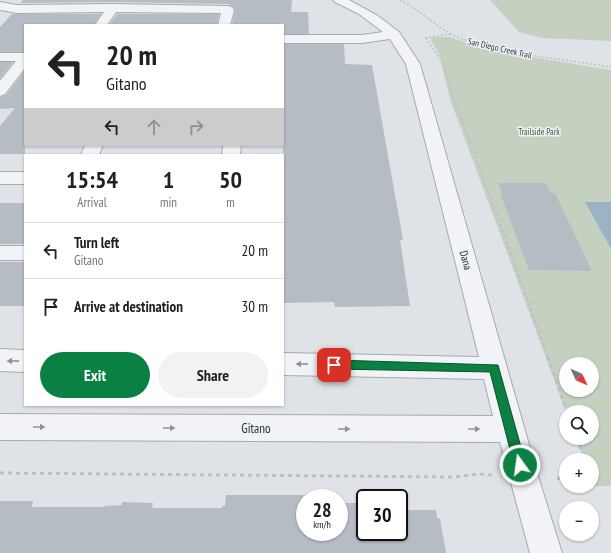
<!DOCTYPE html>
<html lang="en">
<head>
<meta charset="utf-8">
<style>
	:root { --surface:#fff; --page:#f2f2f2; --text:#202124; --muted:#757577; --line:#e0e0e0; --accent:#0b8043 }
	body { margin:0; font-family:"PT Sans Narrow",sans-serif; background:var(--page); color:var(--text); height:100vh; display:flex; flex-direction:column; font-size:15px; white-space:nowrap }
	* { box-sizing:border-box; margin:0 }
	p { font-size:13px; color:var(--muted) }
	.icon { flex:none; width:22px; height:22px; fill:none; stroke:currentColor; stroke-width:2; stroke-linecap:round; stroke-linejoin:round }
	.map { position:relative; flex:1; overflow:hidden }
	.sheet { position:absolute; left:24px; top:154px; width:260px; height:252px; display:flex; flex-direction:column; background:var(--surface); border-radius:0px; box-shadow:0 1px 3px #0004 }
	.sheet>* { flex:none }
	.hud { position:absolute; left:24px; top:24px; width:260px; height:122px; border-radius:0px; box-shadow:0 1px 3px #0004; background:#fff; color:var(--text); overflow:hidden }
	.needle { width:26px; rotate:134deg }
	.tools { position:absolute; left:559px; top:357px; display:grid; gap:8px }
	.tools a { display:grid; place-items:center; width:40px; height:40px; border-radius:50%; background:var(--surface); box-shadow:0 1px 3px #0004; font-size:20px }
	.speed { position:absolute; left:296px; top:489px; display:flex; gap:8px; font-size:20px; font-weight:700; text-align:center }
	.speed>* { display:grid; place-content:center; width:52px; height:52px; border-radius:50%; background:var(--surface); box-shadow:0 1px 3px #0004; line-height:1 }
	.speed small { font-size:10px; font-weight:400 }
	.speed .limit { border:2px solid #111; border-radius:6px; background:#fff; color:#111 }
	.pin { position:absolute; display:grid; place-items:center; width:34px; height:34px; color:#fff; margin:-17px; border-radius:8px; box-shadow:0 2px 6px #0006 }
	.me { position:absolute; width:44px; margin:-22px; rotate:346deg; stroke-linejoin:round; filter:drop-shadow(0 0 3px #0008) }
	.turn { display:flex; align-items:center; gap:14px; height:84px; padding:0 16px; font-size:18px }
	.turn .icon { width:52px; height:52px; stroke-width:2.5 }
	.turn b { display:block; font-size:28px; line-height:34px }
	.lanes { display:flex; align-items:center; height:38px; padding:0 16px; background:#0003; justify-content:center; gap:20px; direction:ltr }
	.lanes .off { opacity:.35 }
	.eta { display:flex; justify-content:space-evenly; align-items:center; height:68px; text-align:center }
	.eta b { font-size:24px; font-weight:700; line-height:28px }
	.primary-button { display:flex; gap:8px; margin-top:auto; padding:8px 16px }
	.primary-button a { flex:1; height:46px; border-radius:24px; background:var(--accent); color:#fff; font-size:16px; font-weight:700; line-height:46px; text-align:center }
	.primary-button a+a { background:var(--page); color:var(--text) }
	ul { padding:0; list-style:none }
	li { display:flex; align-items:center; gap:12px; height:56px; padding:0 16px; border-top:1px solid var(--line) }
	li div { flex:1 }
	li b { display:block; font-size:15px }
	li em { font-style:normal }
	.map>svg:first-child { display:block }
	.green { fill:#c5d1c0; fill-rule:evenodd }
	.water { fill:#9bb3c6 }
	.building { fill:#b6bcc4 }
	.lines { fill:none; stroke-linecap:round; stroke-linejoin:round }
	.minor-casing { stroke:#a4aab1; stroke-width:2 }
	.path-far3 { stroke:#bdc1c6; stroke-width:1.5; stroke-dasharray:2 2; stroke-linecap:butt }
	.path-far2 { stroke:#bdc1c6; stroke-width:2; stroke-dasharray:2.5 2.5; stroke-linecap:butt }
	.path-far1 { stroke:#bdc1c6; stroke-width:2.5; stroke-dasharray:3 3; stroke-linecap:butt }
	.path { stroke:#bdc1c6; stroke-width:3; stroke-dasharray:4 4; stroke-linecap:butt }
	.minor { fill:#f1f3f6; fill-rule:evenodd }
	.oneway { fill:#8c929a }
	.route { fill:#0b8043; stroke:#07532c }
	.labels { text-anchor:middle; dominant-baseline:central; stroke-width:3; stroke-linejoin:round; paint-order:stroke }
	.far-street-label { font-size:9px; fill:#28313d; stroke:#eef1f5 }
	.far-park-label { font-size:9px; fill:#3f5837; stroke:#eef1f5 }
	.street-label { font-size:11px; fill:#28313d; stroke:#eef1f5 }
	.near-street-label { font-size:13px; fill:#28313d; stroke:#eef1f5 }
</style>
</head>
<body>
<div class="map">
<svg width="611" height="553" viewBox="0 0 611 553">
	<rect width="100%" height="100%" fill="#dfe3e7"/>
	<path class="green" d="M490,0H611V41L542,38L519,32Z
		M430,37H450L484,49L611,70V486H593L592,482V460H584L576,438H592V412H566L450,99L440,57ZM566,364H592V390H566Z"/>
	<path class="water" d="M585,202H611V249Z"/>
	<path class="building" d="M23,0H292L291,12H308L309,34H283V25H232L235,9L232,6L228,4L112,2L20,3Z
		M12,14H101L94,25H25V52H0V27Z
		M117,14H219L217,25H109Z
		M283,44H344L345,64L372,65L403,240H400L410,306L335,307L334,302L283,303Z
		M0,62H13L0,79Z
		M25,70V154H0V126L15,108L0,109V97L6,95Z
		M498,183H546L551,193H555L592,271L529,270L500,193H502Z
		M0,203H25V244H0Z
		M0,262H25V306H0Z
		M226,495H312V498H305V532H339V503H365V532H399V510H436L437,518L440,519L446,553H0V501H33L32,507H103L104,506L122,505V502L153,503L152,508H222V506H225Z"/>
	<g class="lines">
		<g class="minor-casing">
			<path id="minor" d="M333,0H349L378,16L399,32L420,64L538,476L562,553H530L500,442L0,440V414L493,416L484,379L283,375V353L479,357L406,64L390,39L362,43H283V35H362L383,32L359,14L335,2Z
				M0,2L17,5L112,4L228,6L232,7L234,10L230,25H218L221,13L116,12L107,25H95L104,12L17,13L0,10Z
				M0,53H25V68L5,94L0,96V81L16,61H0Z
				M85,145H103L99,155H81Z
				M223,145H241L240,155H222Z
				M0,172H25V184H0Z
				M0,246H25V260H0Z
				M0,349L25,350V372L0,371Z"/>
		</g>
		<path class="path-far3" d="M400,0L414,8L444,30L459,38L516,53L611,67
			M425,38L451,34
			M426,38L443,64L451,91"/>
		<path class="path-far2" d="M451,90L494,208"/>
		<path class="path-far1" d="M494,207L548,358"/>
		<path class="path" d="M548,357L567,412
			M577,438L585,460
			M0,473L453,477L478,474L492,475
			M557,478L566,479"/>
		<use href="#minor" class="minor"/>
	</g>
	<defs><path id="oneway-solid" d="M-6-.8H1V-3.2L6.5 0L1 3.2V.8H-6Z"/></defs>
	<g class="oneway">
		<use href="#oneway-solid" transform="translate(13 361) rotate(-179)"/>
		<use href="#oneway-solid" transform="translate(302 364) rotate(-179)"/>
		<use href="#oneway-solid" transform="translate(39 427)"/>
		<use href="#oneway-solid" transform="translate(169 428)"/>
		<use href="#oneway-solid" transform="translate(344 429)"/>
		<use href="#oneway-solid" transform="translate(474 429)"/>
	</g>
	<path class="route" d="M334,360L498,365L526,465L524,469L520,470L516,469L514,465L490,372L334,369L330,368L328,365L330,361Z"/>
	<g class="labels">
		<g class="far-street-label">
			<text transform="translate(500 48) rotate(13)">San Diego Creek Trail</text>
		</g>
		<g class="far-park-label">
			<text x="539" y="131">Trailside Park</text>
		</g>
		<g class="street-label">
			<text transform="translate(466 260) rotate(75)">Dana</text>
		</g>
		<g class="near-street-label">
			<text x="256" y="428">Gitano</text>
		</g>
	</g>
</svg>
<div class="tools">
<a><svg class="needle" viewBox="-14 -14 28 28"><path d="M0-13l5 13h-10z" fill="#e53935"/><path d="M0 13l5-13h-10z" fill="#757577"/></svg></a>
<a><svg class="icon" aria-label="search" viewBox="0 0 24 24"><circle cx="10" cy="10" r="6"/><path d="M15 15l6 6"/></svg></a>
<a>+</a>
<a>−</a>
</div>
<div class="speed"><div>28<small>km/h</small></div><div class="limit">30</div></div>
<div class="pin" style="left:334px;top:365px;background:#d93025"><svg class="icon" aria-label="arrive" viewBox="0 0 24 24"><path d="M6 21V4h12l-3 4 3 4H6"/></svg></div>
<svg class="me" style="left:520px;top:465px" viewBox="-20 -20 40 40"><circle r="17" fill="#0b8043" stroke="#fff" stroke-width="3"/><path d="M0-11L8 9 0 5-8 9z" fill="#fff"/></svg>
<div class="hud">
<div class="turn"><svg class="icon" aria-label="left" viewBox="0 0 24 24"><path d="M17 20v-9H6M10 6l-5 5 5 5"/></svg><div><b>20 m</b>Gitano</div></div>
<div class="lanes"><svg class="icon" aria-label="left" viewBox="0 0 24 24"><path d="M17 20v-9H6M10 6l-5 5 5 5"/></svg><svg class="icon off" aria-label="ahead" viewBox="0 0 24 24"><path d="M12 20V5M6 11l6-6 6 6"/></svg><svg class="icon off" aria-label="right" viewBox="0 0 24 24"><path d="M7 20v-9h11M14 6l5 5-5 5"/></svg></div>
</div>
<section class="sheet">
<div class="eta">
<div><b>15:54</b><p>Arrival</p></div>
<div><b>1</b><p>min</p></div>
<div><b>50</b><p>m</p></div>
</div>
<ul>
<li><svg class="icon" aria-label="left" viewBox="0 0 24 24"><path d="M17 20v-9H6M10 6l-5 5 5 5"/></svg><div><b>Turn left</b><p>Gitano</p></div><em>20 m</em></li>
<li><svg class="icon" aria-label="arrive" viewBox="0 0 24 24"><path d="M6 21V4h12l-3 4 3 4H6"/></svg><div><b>Arrive at destination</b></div><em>30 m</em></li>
</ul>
<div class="primary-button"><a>Exit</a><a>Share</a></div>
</section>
</div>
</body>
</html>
